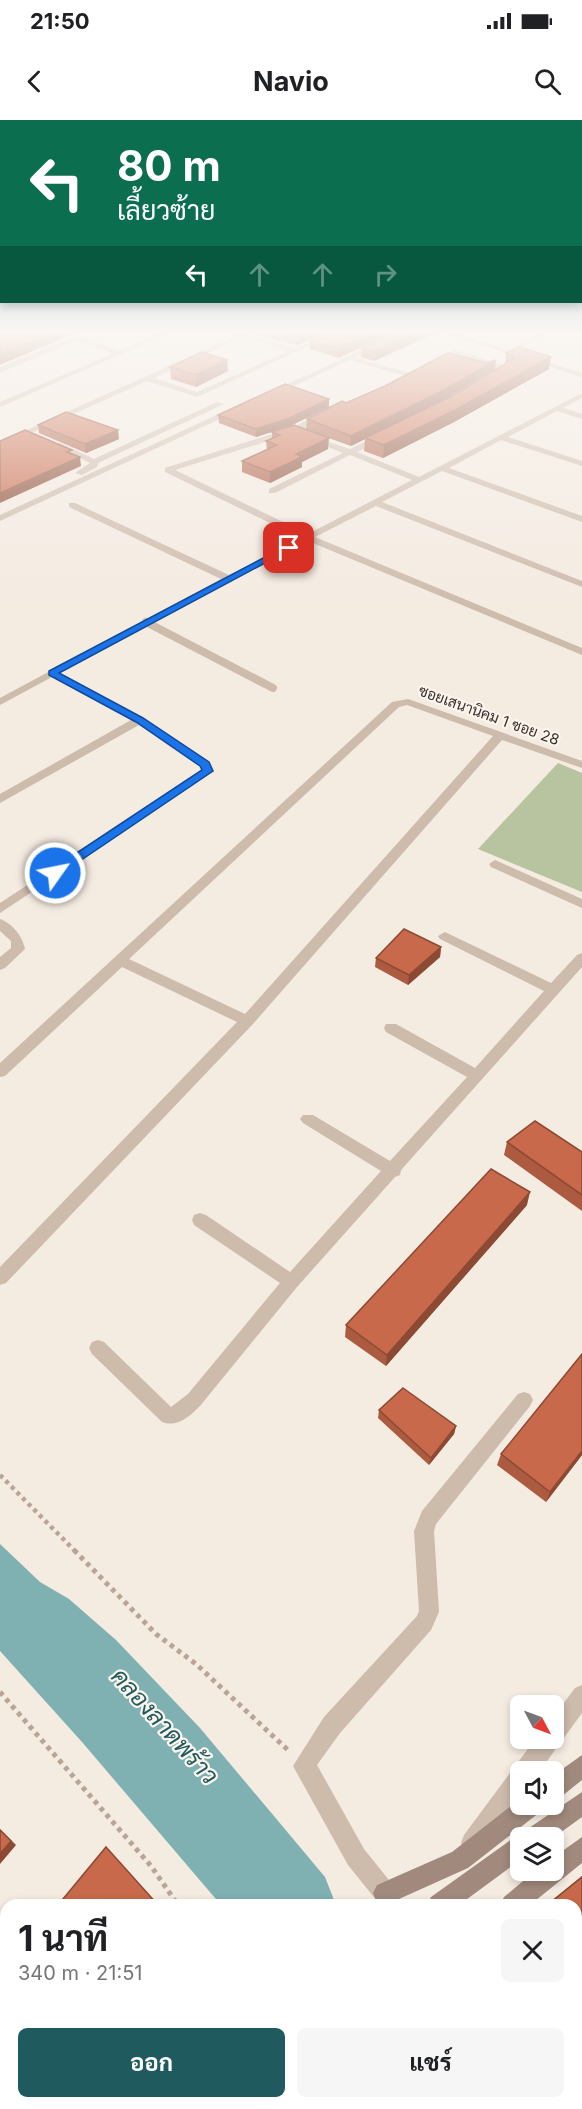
<!DOCTYPE html>
<html lang="th">
<head>
<meta charset="utf-8">
<style>
	:root { --surface:#fff; --page:#f6f6f6; --text:#202124; --muted:#757577; --accent:#1f5a5e }
	body { margin:0; font-family:Inter,Sarabun,sans-serif; background:var(--page); color:var(--text); height:100vh; display:flex; flex-direction:column; font-size:22px; white-space:nowrap }
	* { box-sizing:border-box; margin:0 }
	p { font-size:20px; color:var(--muted) }
	.icon { flex:none; width:33px; height:33px; fill:none; stroke:currentColor; stroke-width:2; stroke-linecap:round; stroke-linejoin:round }
	.map { position:relative; flex:1; overflow:hidden }
	.sheet { position:absolute; left:0px; top:1779px; width:582px; height:210px; display:flex; flex-direction:column; background:var(--surface); border-radius:18px 18px 0 0; box-shadow:0 3px 9px #0003 }
	.sheet>* { flex:none }
	.hud { position:absolute; left:0px; top:0px; width:582px; height:183px; box-shadow:0 3px 9px #0003; background:#0b6e4f; color:#fff; overflow:hidden }
	.needle { width:39px; rotate:131deg }
	.controls { position:absolute; left:510px; top:1575px; display:grid; gap:12px }
	.controls a { display:grid; place-items:center; width:54px; height:54px; border-radius:9px; background:var(--surface); box-shadow:0 3px 9px #0003; font-size:30px }
	.pin { position:absolute; display:grid; place-items:center; width:51px; height:51px; color:#fff; margin:-26px; border-radius:12px; box-shadow:0 3px 9px #0006 }
	.me { position:absolute; width:66px; margin:-33px; rotate:57deg; stroke-linejoin:round; filter:drop-shadow(0 0 4px #0008) }
	.turn { display:flex; align-items:center; gap:21px; height:126px; padding:0 18px; font-size:27px }
	.turn .icon { width:78px; height:78px; stroke-width:2.5 }
	.turn b { display:block; font-size:42px; line-height:51px }
	.lanes { display:flex; align-items:center; height:57px; padding:0 18px; background:#0003; justify-content:center; gap:30px; direction:ltr }
	.lanes .off { opacity:.35 }
	.round { display:grid; place-items:center; flex:none; width:63px; height:63px; border-radius:9px; background:var(--page) }
	.headline { display:flex; align-items:center; justify-content:space-between; height:102px; padding:0 18px }
	h1 { font-size:36px; font-weight:700; line-height:45px }
	.cta { display:flex; gap:12px; margin-top:auto; padding:12px 18px }
	.cta a { flex:1; height:69px; border-radius:9px; background:var(--accent); color:#fff; font-size:24px; font-weight:700; line-height:69px; text-align:center }
	.cta a+a { background:var(--page); color:var(--text) }
	.status { display:flex; justify-content:space-between; align-items:center; height:42px; padding:0 30px; background:var(--surface); direction:ltr }
	.status svg { height:16px; fill:currentColor }
	header { display:flex; justify-content:space-between; align-items:center; height:78px; padding:0 18px; background:var(--surface); font-size:27px; font-weight:700 }
	.map>svg:first-child { display:block }
	.green { fill:#b8c4a0 }
	.water { fill:#7fb0b2 }
	.lines { fill:none; stroke-linecap:round; stroke-linejoin:round }
	.path-far1 { stroke:#b9a596; stroke-width:4.5; stroke-dasharray:4 4; stroke-linecap:butt }
	.path { stroke:#b9a596; stroke-width:5; stroke-dasharray:4.5 4.5; stroke-linecap:butt }
	.lane-far1 { stroke:#cdbbac; stroke-width:5 }
	.lane { stroke:#cdbbac; stroke-width:8 }
	.street { fill:#cdbbac; fill-rule:evenodd }
	.secondary { fill:#a18a7d; fill-rule:evenodd }
	.wall { fill:#ac5a40 }
	.shaded-wall { fill:#8c4a34 }
	.building { fill:#c8694b; stroke:#8c4a34; stroke-width:1.5 }
	.route { fill:#1a73e8; stroke:#114b97; stroke-width:1.5 }
	.labels { text-anchor:middle; dominant-baseline:central; stroke-width:4.5; stroke-linejoin:round; paint-order:stroke }
	.far-street-label { font-size:15px; fill:#3b302b; stroke:#fbf5ee }
	.near-water-label { font-size:24px; font-style:italic; fill:#1f5a5e; stroke:#fbf5ee }
</style>
</head>
<body>
<div class="status"><b>21:50</b><svg viewBox="0 0 49 12"><path d="M0 12V9h3v3zM5 12V6h3v6zM10 12V3h3v9zM15 12V0h3v12zM26 1h20v11H26zM47 4h2v5h-2z"/></svg></div>
<header><svg class="icon" aria-label="back" viewBox="0 0 24 24"><path d="M15 5l-7 7 7 7"/></svg>Navio<svg class="icon" aria-label="search" viewBox="0 0 24 24"><circle cx="10" cy="10" r="6"/><path d="M15 15l6 6"/></svg></header>
<div class="map">
<svg width="582" height="1989" viewBox="0 0 582 1989">
	<rect width="100%" height="100%" fill="#f4ebe1"/>
	<path class="green" d="M558,643L582,653V772L478,729Z"/>
	<path class="water" d="M0,1424L40,1462L69,1479L116,1520L200,1608L325,1757L336,1785H221L82,1622L0,1531Z
		M353,1983H464L467,1989H356Z"/>
	<g class="lines">
		<path class="path-far1" d="M0,1355L76,1432"/>
		<path class="path" d="M74,1430L156,1514L196,1544L290,1632
			M0,1572L151,1746L178,1785
			M311,1983L315,1989
			M555,1983L559,1989"/>
		<path class="lane-far1" d="M0,250L77,218L118,233"/>
		<path class="lane" d="M146,502L273,568"/>
		<path class="street" d="M161,213H169L0,287V282Z
			M242,213H250L249,215L295,228L324,216L329,217L197,277L147,261L0,327V322ZM243,217L289,231L197,272L154,258Z
			M398,213H406L355,238L410,253V257L349,240L273,276L266,274Z
			M444,213H454L509,230L539,213H547L515,232L582,253V257Z
			M454,229L509,247L510,249L497,259H491V255L500,249L454,234L428,247L421,245Z
			M582,273V278L563,288L582,294V299L557,291L508,317L582,341V346L501,320L449,348L582,396V402L442,351L382,382L582,461V467L376,386L315,417L582,528V535L308,421L60,553L143,598L209,642L214,651L0,793V783L202,650L200,646L139,605L0,683V674L131,600L52,557L0,585V578L221,459L69,387V383H75L229,455L301,418L165,352V348L291,308L320,294H326V298L297,312L175,350L308,414L412,360L350,335L275,373H269V369L343,333L308,319V315L350,329L380,314H386V318L357,332L419,357Z
			M217,282L224,284L98,343L97,347L82,355L75,353L90,343L53,325L60,323L94,339Z
			M234,287L241,289L0,401V395Z
			M408,579L582,641V648L502,620L252,905L6,1163L0,1165V1147L237,902L122,847L5,956L0,957V943L392,582ZM407,585L493,616L245,894L129,839L399,587Z
			M495,740L582,779V788L491,747L489,744Z
			M0,799C12,803 23,817 25,829L5,848L0,850V837L11,828V821L0,811Z
			M445,812L551,863L577,835L582,833V847L401,1050L400,1055L395,1057L297,1167L200,1286C190,1296 177,1308 162,1302L92,1234L89,1228L92,1222L98,1220L104,1222L171,1287L188,1274L280,1163L194,1105L192,1100L194,1095L200,1093L206,1095L290,1152L381,1051L303,1003L300,999L303,995H313L390,1041L467,957L386,912L384,908L386,904H396L475,948L544,871L440,819L438,816Z
			M524,1272L530,1274L533,1280L530,1286L436,1404L434,1411L439,1492L431,1510L340,1613L317,1645L364,1729L393,1765L397,1773L393,1781L385,1785L377,1781L348,1745L293,1646L324,1597L417,1496L419,1491L414,1411L422,1391L518,1274Z
			M582,1565V1593L539,1652H520V1676L480,1731L472,1734L464,1731L461,1723L464,1715L536,1618H554V1596L575,1568Z
			M576,1844L582,1847V1876L576,1873Z"/>
		<path class="secondary" d="M582,1635V1660L562,1676L554,1679V1655Z
			M582,1672V1697L553,1718H520V1740L459,1785H427L431,1777L512,1719L520,1716L523,1717L526,1710Z
			M520,1679V1684H543L540,1692L468,1748L399,1779L402,1785H378L373,1773L377,1765L452,1732Z
			M582,1717V1743L530,1785H500L504,1777L536,1750H554V1737Z
			M99,1983H131L128,1989H96Z
			M161,1983H211L208,1989H164Z"/>
	</g>
	<path class="wall" d="M262,213H393L338,238L310,229V220L297,225L262,216Z
		M393,213L374,241L361,237L362,228Z
		M506,233L549,249L454,302L383,338L364,331L365,319L351,326L306,310L307,299L346,283L495,249L445,279L454,275L505,244Z
		M170,247L228,251L196,267L171,259Z
		M329,279V287L290,306L256,317L219,303L218,295Z
		M38,305L119,319L86,333L39,313Z
		M272,312L328,329L302,342V347L270,363L242,352V341L267,330L266,321L272,319Z
		M441,827L440,837L408,865L375,847L376,838Z
		M507,1022L582,1032V1091L504,1035Z
		M527,1085L386,1246L345,1217L346,1205Z
		M582,1234V1335L546,1382L497,1345L501,1334Z
		M379,1290L456,1306L454,1314L429,1345L378,1298Z
		M582,1756V1829L576,1822V1785H546Z"/>
	<path class="shaded-wall" d="M54,213H75L0,245V235Z
		M304,213H327L297,225V216Z
		M373,213H393L338,238V228Z
		M417,213H436L374,241V232Z
		M551,237L549,249L454,302L383,338L384,325Z
		M227,240L228,251L196,267V255Z
		M496,240L495,249L445,279L351,326V316Z
		M329,279V287L290,306L256,317V309Z
		M118,310L119,319L86,333L85,324Z
		M329,318L328,329L302,342V347L270,363V352L296,334Z
		M80,337L81,346L0,383V373Z
		M441,827L440,837L408,865L409,855Z
		M530,1072L527,1085L386,1246L387,1235Z
		M456,1306L454,1314L429,1345L431,1338Z
		M582,1331V1335L546,1382L550,1372Z
		M0,1709L16,1725L0,1744Z
		M12,1983H18L13,1989H7Z"/>
	<path class="building" d="M0,213H54L0,235Z
		M285,213H304L297,216Z
		M324,213H373L338,228L310,220Z
		M393,213H417L374,232L362,228Z
		M519,227L551,237L455,290L384,325L365,318L454,275L513,239L514,236L506,233Z
		M202,232L227,240L196,255L170,247Z
		M448,233L487,243L496,240L446,269L351,316L307,299L342,281L346,283L385,266Z
		M285,264L329,279L290,298L256,309L218,295Z
		M66,292L118,310L85,324L38,305Z
		M294,305L329,318L296,334L302,337L270,352L242,341L277,325L266,321L280,315L272,312Z
		M25,310L72,330L67,332L80,337L0,373V321Z
		M404,809L441,827L409,855L376,838Z
		M535,1001L582,1032V1075L507,1022Z
		M491,1049L530,1072L387,1235L346,1205Z
		M582,1234V1331L550,1372L501,1334Z
		M403,1268L456,1306L431,1338L379,1290Z
		M0,1710L11,1721L0,1734Z
		M106,1727L158,1785H58Z
		M582,1757V1820L576,1813V1785H552L550,1783Z
		M6,1848V1983H12L7,1989H0V1856Z"/>
	<linearGradient id="sky" x2="0" y2="1"><stop stop-color="#7eb2d2"/><stop offset="0.43" stop-color="#faf6f2"/><stop offset="1" stop-color="#faf6f2" stop-opacity="0"/></linearGradient>
	<rect width="582" height="491" fill="url(#sky)"/>
	<path class="route" d="M286,426L293,428L59,553L143,598L209,642L213,651L59,755H51V750L202,650L200,646L136,602L49,555V551Z"/>
	<g class="labels">
		<g class="far-street-label">
			<text transform="translate(489 595) rotate(20)">ซอยเสนานิคม 1 ซอย 28</text>
		</g>
		<g class="near-water-label">
			<text transform="translate(165 1606) rotate(48)">คลองลาดพร้าว</text>
		</g>
	</g>
</svg>
<div class="controls">
<a><svg class="needle" viewBox="-14 -14 28 28"><path d="M0-13l5 13h-10z" fill="#e53935"/><path d="M0 13l5-13h-10z" fill="#757577"/></svg></a>
<a><svg class="icon" aria-label="sound" viewBox="0 0 24 24"><path d="M4 9h4l5-4v14l-5-4H4zM17 9q2 3 0 6"/></svg></a>
<a><svg class="icon" aria-label="layers" viewBox="0 0 24 24"><path d="M12 4l9 5-9 5-9-5zM3 14l9 5 9-5"/></svg></a>
</div>
<div class="pin" style="left:289px;top:428px;background:#d93025"><svg class="icon" aria-label="arrive" viewBox="0 0 24 24"><path d="M6 21V4h12l-3 4 3 4H6"/></svg></div>
<svg class="me" style="left:55px;top:753px" viewBox="-20 -20 40 40"><circle r="17" fill="#1a73e8" stroke="#fff" stroke-width="3"/><path d="M0-11L8 9 0 5-8 9z" fill="#fff"/></svg>
<div class="hud">
<div class="turn"><svg class="icon" aria-label="left" viewBox="0 0 24 24"><path d="M17 20v-9H6M10 6l-5 5 5 5"/></svg><div><b>80 m</b>เลี้ยวซ้าย</div></div>
<div class="lanes"><svg class="icon" aria-label="left" viewBox="0 0 24 24"><path d="M17 20v-9H6M10 6l-5 5 5 5"/></svg><svg class="icon off" aria-label="ahead" viewBox="0 0 24 24"><path d="M12 20V5M6 11l6-6 6 6"/></svg><svg class="icon off" aria-label="ahead" viewBox="0 0 24 24"><path d="M12 20V5M6 11l6-6 6 6"/></svg><svg class="icon off" aria-label="right" viewBox="0 0 24 24"><path d="M7 20v-9h11M14 6l5 5-5 5"/></svg></div>
</div>
<section class="sheet">
<div class="headline"><div><h1>1 นาที</h1><p>340 m · 21:51</p></div><a class="round"><svg class="icon" aria-label="close" viewBox="0 0 24 24"><path d="M6 6l12 12M18 6L6 18"/></svg></a></div>
<div class="cta"><a>ออก</a><a>แชร์</a></div>
</section>
</div>
</body>
</html>
